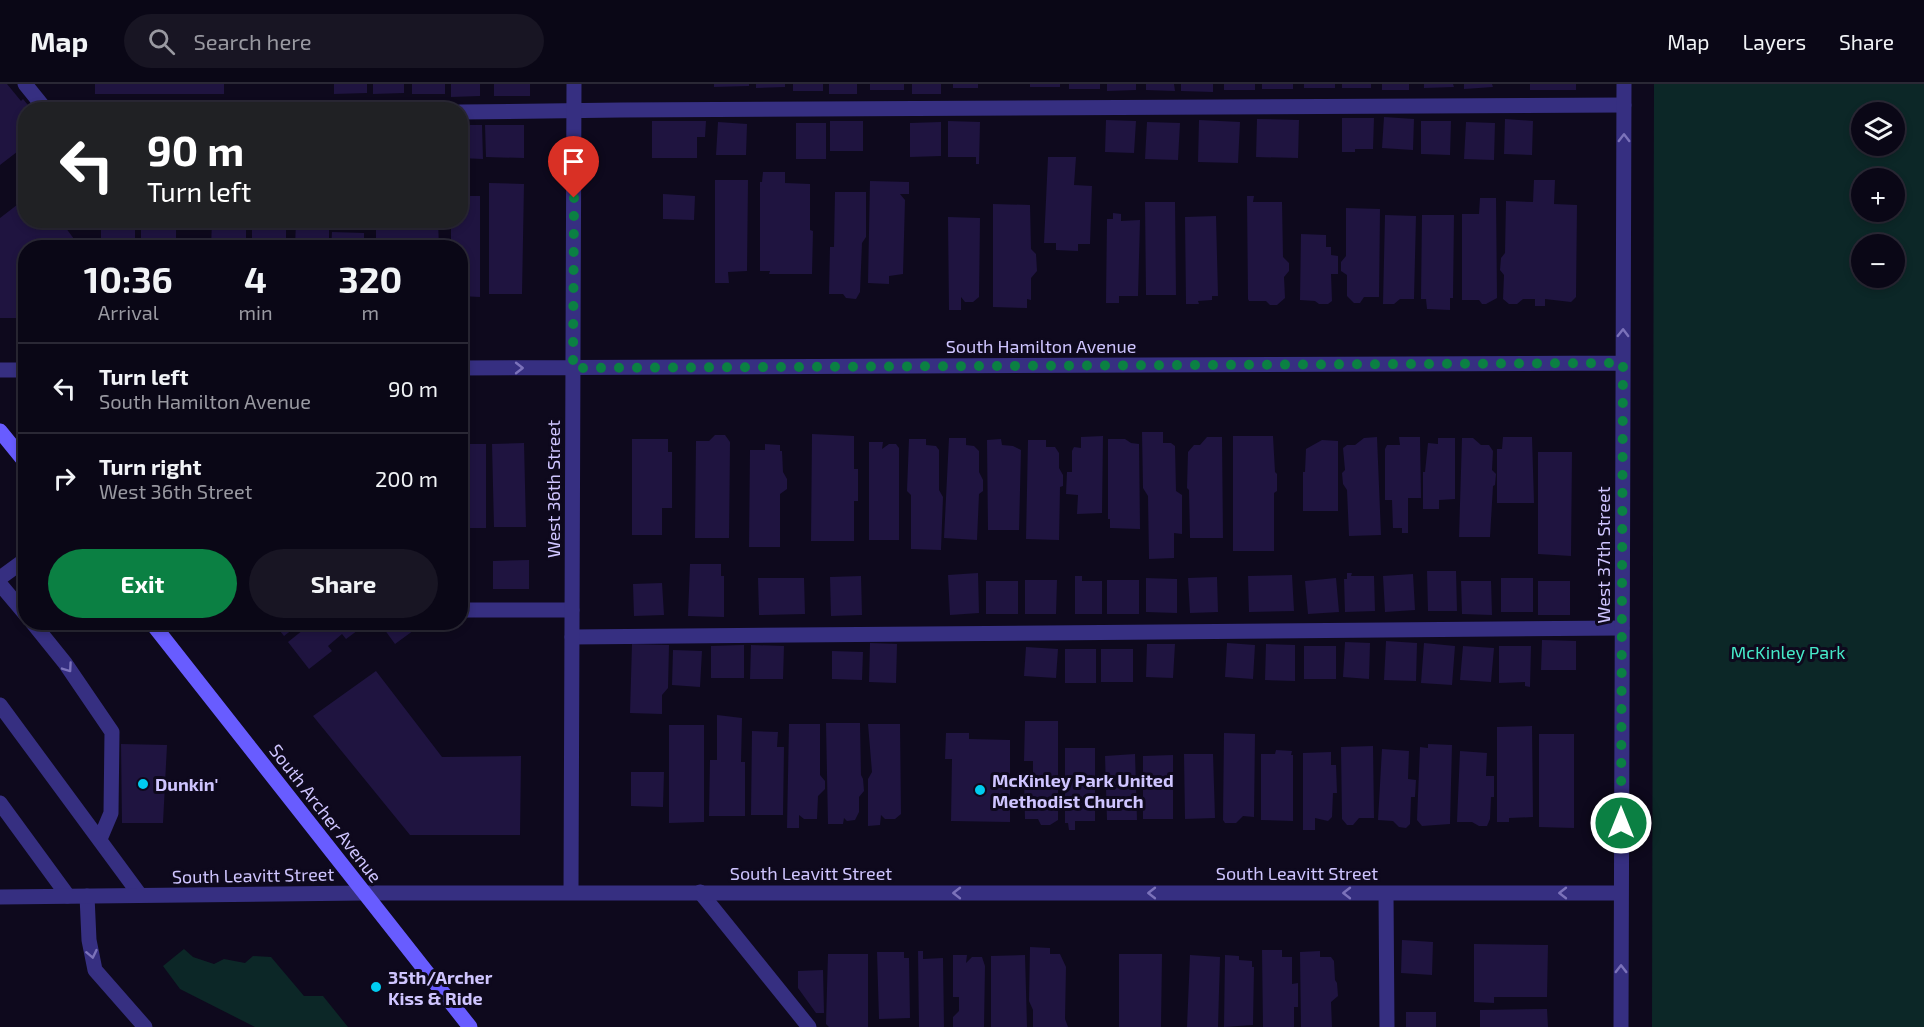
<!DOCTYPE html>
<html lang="en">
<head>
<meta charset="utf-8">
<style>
	:root { --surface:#0a0716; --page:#181523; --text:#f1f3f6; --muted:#9999a1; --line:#2a2835; --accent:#0b8043 }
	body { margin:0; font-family:"Exo 2",sans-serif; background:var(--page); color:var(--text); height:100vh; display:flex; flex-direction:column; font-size:22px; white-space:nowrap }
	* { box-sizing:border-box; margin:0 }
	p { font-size:20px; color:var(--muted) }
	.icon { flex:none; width:33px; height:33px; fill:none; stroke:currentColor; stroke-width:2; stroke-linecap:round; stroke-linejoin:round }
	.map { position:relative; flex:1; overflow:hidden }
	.sheet { position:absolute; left:18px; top:156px; width:450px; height:390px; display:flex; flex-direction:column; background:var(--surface); border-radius:24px; box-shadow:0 3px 9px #0003,0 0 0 2px var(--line) }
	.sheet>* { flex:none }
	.guide { position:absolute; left:18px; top:18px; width:450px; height:126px; border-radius:24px; box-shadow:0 3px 9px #0003,0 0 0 2px var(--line); background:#202124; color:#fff; overflow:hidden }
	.tools { position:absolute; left:1851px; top:18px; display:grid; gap:12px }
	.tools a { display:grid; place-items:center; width:54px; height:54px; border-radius:50%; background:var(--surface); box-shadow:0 3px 9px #0003,0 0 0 2px var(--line); font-size:30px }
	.pin { position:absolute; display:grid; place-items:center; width:51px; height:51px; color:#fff; margin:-62px -26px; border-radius:50% 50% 50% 0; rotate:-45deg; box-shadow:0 0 6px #0007 }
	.pin .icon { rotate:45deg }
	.me { position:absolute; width:66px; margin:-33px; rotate:0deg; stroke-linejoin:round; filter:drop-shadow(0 0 4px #0008) }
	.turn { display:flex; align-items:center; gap:21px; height:126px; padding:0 30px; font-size:27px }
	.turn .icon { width:78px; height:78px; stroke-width:2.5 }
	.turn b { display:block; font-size:42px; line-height:51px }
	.eta { display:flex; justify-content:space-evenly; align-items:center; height:102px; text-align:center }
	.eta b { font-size:36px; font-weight:700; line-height:42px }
	.primary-button { display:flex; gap:12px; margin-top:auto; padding:12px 30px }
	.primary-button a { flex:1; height:69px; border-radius:36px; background:var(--accent); color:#fff; font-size:24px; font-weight:700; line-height:69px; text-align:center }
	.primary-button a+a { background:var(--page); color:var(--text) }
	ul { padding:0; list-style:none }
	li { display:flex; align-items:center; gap:18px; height:90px; padding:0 30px; border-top:2px solid var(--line) }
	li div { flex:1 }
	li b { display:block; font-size:22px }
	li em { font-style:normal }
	header { display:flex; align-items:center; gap:36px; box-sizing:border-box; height:84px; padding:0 30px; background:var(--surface); border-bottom:2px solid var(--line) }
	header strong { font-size:28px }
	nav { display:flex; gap:33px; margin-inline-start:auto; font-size:21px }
	.search { width:420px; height:54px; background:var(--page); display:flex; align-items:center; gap:15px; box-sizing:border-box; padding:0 21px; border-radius:33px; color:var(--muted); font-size:22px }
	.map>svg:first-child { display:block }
	.green { fill:#0c2727; fill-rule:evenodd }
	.building { fill:#1f1440 }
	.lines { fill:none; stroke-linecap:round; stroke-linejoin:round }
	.service { stroke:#362f81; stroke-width:15 }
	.minor { stroke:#362f81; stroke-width:15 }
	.secondary { stroke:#685cff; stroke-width:15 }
	.oneway { stroke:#7b72ba }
	.route { stroke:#0b8043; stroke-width:10; stroke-dasharray:0 18 }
	.poi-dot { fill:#00ccf0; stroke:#0e091d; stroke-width:2 }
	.labels { text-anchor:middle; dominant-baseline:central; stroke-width:6; stroke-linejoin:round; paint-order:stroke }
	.street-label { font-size:18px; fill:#cfc5ff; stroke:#0e091d }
	.park-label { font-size:18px; fill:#46eac9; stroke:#0e091d }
	.poi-label { font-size:18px; font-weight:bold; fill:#cfc5ff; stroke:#0e091d; text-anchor:start }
</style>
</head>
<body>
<header>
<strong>Map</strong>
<div class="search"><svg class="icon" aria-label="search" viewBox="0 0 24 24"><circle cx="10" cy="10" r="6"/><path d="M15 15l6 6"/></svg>Search here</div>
<nav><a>Map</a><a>Layers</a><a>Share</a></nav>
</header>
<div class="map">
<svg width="1924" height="943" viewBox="0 0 1924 943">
	<rect width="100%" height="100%" fill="#0e091d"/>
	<path class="green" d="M1654,0H1924V943H1652ZM1862,28H1894V62H1862ZM1862,94H1894V128H1862ZM1862,160H1894V194H1862Z
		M184,865L193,873L214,880L224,875L245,879L253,872L271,873L304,912H323L348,943H255L180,905L163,882Z"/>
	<path class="building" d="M0,0H7L21,17L23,15L32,26H26V61L0,81Z
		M95,0H224V10H95Z
		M334,0H367V9L334,10Z
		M373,0H404V9L373,10Z
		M412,0H445V10H412Z
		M451,0H480V12L451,13Z
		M494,0H530V12H494Z
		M714,0H749V2L714,3Z
		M756,0H785V3L756,4Z
		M793,0H823V7H793Z
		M829,0H857V10H829Z
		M870,0H904V6H870Z
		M912,0H941V10H912Z
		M953,0H978V4H953Z
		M1030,0H1060V3H1030Z
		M1069,0H1100V5H1069Z
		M1107,0H1136V6L1107,7Z
		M1146,0H1174L1175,7L1146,6Z
		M1181,0H1213V8L1181,7Z
		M1224,0H1255V6H1224Z
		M1262,0H1293V5H1262Z
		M1304,0H1335V4H1304Z
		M1342,0H1371V4H1342Z
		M1382,0H1409V6H1382Z
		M1424,0H1453L1454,3L1424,4Z
		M1464,0H1492L1493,3L1464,5Z
		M1530,0H1576V6H1530Z
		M1384,33L1414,35L1413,66L1382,64Z
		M1342,34H1374L1373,65H1355V68H1342Z
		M1257,35L1299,36L1298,74L1256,73Z
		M1505,35L1533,37L1532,71L1504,70Z
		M1106,36L1136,37L1134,69L1105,68Z
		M1199,36L1240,38L1238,79L1198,78Z
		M652,37H706L705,53H697V74H652Z
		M830,37H863V67H830Z
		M948,37L980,38L979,80H976V73H948Z
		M1421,37H1451L1450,71L1421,70Z
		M718,38L747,40L746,71H716Z
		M941,38V72L910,73V39Z
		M1147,38L1180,39L1178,76L1145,75Z
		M1466,38L1495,39L1494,76L1464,75Z
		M796,39H826V75H796Z
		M460,41H482L483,75L460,74Z
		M485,41H524V74L486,73Z
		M1048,73H1076L1074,101L1092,102L1090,160H1078V167L1056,166V159H1044Z
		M763,88H785V99L810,100V146L813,147L812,190H769L770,187H760V98H762Z
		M715,96H748L747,187L728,188L729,199H715Z
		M1534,96H1555L1554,120L1577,121L1576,213L1571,218L1545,215V222H1535V215H1523L1517,220H1509L1503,215L1504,191L1500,186L1501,174L1505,169L1506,117L1533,118Z
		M870,97L909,98V110H900L905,116L903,190L889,192V200L868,199Z
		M489,99L524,100L522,210H489Z
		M835,108H866V153L862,159L860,208L856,215L846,214L843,210H829L830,163H834Z
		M663,110L695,112L694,136L663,135Z
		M460,112H480V213L460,212V164H451V136H460Z
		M1247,112H1254L1253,118H1282L1283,173L1289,179V187L1284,193L1285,214L1277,221H1270L1266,217H1249L1248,215Z
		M26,114V136H60L74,155V164H26V234H0V134Z
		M1480,114H1496L1497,214L1486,220H1482L1479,216H1462V130H1479Z
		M1145,118H1175L1176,211H1146Z
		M993,120L1030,121L1031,165L1036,170L1037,187L1031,194V216L1027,215V224L993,223Z
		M1346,124L1380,125L1379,213H1364L1360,219H1354L1347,212V191L1341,187V178L1346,172Z
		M1113,129L1121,130V137L1140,136L1138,212H1119V219H1106L1107,135H1113Z
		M1385,131L1416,132L1414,215H1400L1394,220H1383Z
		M1422,131H1454L1453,214H1450V226L1427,225L1426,215H1421Z
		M1216,132L1218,212H1212V216L1198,217L1199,220H1186L1185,133Z
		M948,133L980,134L979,213L973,218H965L961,213V226H949Z
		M101,136H135V155L129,160V164H101Z
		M141,136H176V164H141Z
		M212,136H246V164H211Z
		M252,136H286V164H252Z
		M296,136H328V141H333V146H329V164H295Z
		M376,136H438L439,164H376Z
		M332,148L364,149V164H331Z
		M1301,150L1326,151V163H1331V171L1338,172V190H1331L1332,217L1328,220H1319L1315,217L1300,216Z
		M1142,348H1163V359H1171L1175,362L1176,407L1182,411V450L1174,449V474L1149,475L1148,412L1143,404Z
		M812,350L854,352V385H858V417H854V457H811Z
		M715,351H725L730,358L729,454H695L696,357H709Z
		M1103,352L1102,429L1077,430L1078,411L1066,410L1067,388H1072V367L1074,363L1081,364V353Z
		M1233,352H1273L1275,388L1277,390V407L1274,409V467H1233Z
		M1207,353H1222L1223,454H1190L1189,406L1187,404L1188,368L1194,361H1200Z
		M1377,353L1381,451L1349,452L1347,406L1343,400L1342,389L1345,386L1343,364L1347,361H1355L1364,354Z
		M1399,353H1420L1421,414H1408V449H1402V444H1393L1392,416H1385V365L1387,361H1400Z
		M1503,353H1532L1534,419H1497V365H1502Z
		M949,354H966V361L974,362L979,367V388L983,396V407L979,410L977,456L944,454Z
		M1438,354H1455V415L1439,416V425H1423V388H1425L1428,359L1438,360Z
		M1462,354H1473L1481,361H1489L1493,367L1492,386L1496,390L1495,401L1493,402L1490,453H1459Z
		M632,355H668V368H672V424H662V451H632Z
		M909,355H926V361L936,362L939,366V406L943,413L941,466L911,465V411L907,407Z
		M1001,355L1002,361L1013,362L1021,366L1019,446H988L987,356Z
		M1108,355H1125L1131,359L1139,360L1140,445L1110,444V435H1108Z
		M1028,356H1046V363H1055L1059,369V384L1063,391V402L1060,403L1059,456L1026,455Z
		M1322,356L1338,357V427H1303V388H1305L1306,365Z
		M869,358H883L882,365L889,360H896L899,364V456H869Z
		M524,359L526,443H494L492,360Z
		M460,360H486V444H460Z
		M765,360L780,361V367H782L783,388L787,395V405L780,410V463H749L750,366H765Z
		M1538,368H1572L1571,472L1538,470Z
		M529,476V505H493V477Z
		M690,480H721V492H724V533L688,532Z
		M1427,487H1456L1457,527H1428Z
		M978,489L979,529L950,531L948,491Z
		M1347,489H1352L1351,492H1374L1375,527L1345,528L1344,495H1347Z
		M1413,490L1415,526L1385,528L1383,492Z
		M1292,491L1294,527L1249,528L1248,492Z
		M861,492L862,531L831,532L830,493Z
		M1075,492H1082V497H1102V530H1075Z
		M1217,493L1218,528L1190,529L1188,494Z
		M758,494H804L805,530L759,531Z
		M1146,494L1177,495V529L1146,528Z
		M1336,494L1339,528L1308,530L1305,497Z
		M1501,494H1533V528H1501Z
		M1025,496H1057L1056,530H1025Z
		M1107,496H1139V530H1107Z
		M986,497H1018V530H986Z
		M1461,497H1491L1492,531L1462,530Z
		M1538,497H1570V531H1538Z
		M662,499L664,531L634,532L633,500Z
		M273,538H302L284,552Z
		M313,538H369L346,555L342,550L328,562L332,567L309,585L288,558Z
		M379,538H420L421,541L395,560Z
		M1542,556L1576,557V586H1541Z
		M1386,557L1417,559L1416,597L1384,596Z
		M1345,558L1370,559L1369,595L1343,593Z
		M870,559L897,560L896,599L869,598Z
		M1227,559L1255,561L1253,595L1225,593Z
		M1424,559L1455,562L1452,601L1421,599Z
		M632,560L669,561L668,604L662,611V630L630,629Z
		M1147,560H1175L1173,594L1146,593Z
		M1266,560L1295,561V597L1265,596Z
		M744,561V594H711V562Z
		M751,561L784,562L783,595H750Z
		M1304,562H1336V595H1304Z
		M1463,562L1494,564L1491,598L1460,596Z
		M1499,562H1531L1530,603L1525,602V598L1499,599Z
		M1026,563L1058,565L1056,594L1024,592Z
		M1065,565H1096V599H1065Z
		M1101,565H1133V598H1101Z
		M673,566L702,567L700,603L672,601Z
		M832,567L863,568L862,596L832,595Z
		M376,587L442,673L521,672L520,751H410L313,632Z
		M717,631L742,634L741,678H745V732H709L710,676H717Z
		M1025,637H1058V736L1050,741H1041L1038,735H1025L1024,696H1033V677H1024Z
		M826,639H860L861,691L863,695L864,707L859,713V728L855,736L847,737L844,734L843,740H828Z
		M789,640H820V691L825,697V705L818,712L817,735H804L799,731V744H787Z
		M868,640H900L901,730L895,735H885L881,731L880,741L868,742V695L872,688Z
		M669,641H704V738L669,739Z
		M1532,642L1533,733L1509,734V738H1497V643Z
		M752,647L778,648L777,663H784L783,731H751Z
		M946,649H969V655L1010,656V738L951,737L952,675H945Z
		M1224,649L1255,650L1254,733L1243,732L1236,739H1225L1223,736Z
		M1539,650H1574V744L1539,743Z
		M121,660L167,661L163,739H122Z
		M1428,660L1452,661L1450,740L1422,742L1417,736L1420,663L1428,664Z
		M1373,662L1374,734H1359L1353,741H1347L1342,735L1341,663Z
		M1065,664H1095V737H1075V746H1069L1068,739H1065Z
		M1382,665L1409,667L1408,695L1416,696L1415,713H1411L1410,740L1406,744L1399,743L1393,737L1378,736Z
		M1276,666L1292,667L1291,671H1293V737L1261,736V670H1275Z
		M1460,667L1487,669L1486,692H1494V713H1491L1490,735L1487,742H1479L1472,738H1457Z
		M1331,668V681H1336L1337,709H1333L1332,733L1328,737L1315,734V746H1303V669Z
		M1135,670L1137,736H1107L1105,672Z
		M1184,670H1213L1215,734L1185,735Z
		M1173,671V735H1143V672Z
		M631,688H664L663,723L631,722Z
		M1402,856L1433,858L1432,891L1401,889Z
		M1474,860L1548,861L1547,913H1494V919L1474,918Z
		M1030,863L1050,864V870H1060L1066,883L1065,935L1068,943H1033V926L1029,917Z
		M1262,866H1282V873H1292V900L1298,899V923H1294V943H1263Z
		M918,867H923V875L943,874L944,943H919Z
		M1320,867V873H1331L1334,877L1335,896L1337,899L1338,912L1331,918L1332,943H1301L1300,868Z
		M877,868H904V874H909L910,934L879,935Z
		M828,870H868V943H829L826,940Z
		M1119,870H1162L1161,943H1119Z
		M953,871H967L966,879L972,873H982L985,882L984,943H953V933L959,927V913H953Z
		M1025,871L1027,943H991V872Z
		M1190,871L1220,873L1218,943H1187Z
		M1225,871L1239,872V876L1252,877V883H1254L1253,941L1224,943Z
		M823,886L824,929H816L798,904V887Z
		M1547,925L1548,943H1480V926Z
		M1406,928H1436V943H1406Z"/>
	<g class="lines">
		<path class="service" d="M25,0L46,26
			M460,28L621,26L1624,21
			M0,494L26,475
			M0,500L26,531
			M460,526H572
			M32,538L65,579L112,648L111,729L100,755
			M572,553L1622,544
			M0,621L140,811
			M0,719L68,812
			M700,808L809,943
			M87,812L89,856L95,886L145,943"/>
		<path class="minor" d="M460,284L1623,279
			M0,286H26
			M571,809L574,0
			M1386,809L1387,943
			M0,813L364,809H1621
			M1621,943L1624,0"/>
		<path class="secondary" d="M0,347L26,379
			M151,538L470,943"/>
	</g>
	<defs><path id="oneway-chevron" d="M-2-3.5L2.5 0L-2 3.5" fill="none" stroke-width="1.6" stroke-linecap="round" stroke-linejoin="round" transform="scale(1.5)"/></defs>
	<g class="oneway">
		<use href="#oneway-chevron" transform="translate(1624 54) rotate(-90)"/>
		<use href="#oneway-chevron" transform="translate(1623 249) rotate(-89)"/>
		<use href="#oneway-chevron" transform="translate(519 284)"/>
		<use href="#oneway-chevron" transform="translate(68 584) rotate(55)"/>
		<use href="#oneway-chevron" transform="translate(957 809) rotate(-180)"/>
		<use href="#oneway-chevron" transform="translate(1152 809) rotate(-180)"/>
		<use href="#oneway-chevron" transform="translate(1347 809) rotate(-180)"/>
		<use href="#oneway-chevron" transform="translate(1563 809) rotate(-180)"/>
		<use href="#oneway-chevron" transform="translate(92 870) rotate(78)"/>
		<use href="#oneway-chevron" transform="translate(1621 885) rotate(-90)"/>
	</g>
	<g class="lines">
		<path class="route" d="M574,114L573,284L1623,279L1621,739"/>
	</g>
	<g class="poi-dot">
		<circle cx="143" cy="700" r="6"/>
		<circle cx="980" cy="706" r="6"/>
		<circle cx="376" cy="903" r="6"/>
	</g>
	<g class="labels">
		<g class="street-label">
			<text x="1041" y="262">South Hamilton Avenue</text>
			<text transform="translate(553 405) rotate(-90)">West 36th Street</text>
			<text transform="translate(1603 471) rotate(-90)">West 37th Street</text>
			<text transform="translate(326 729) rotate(52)">South Archer Avenue</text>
			<text x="811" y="789">South Leavitt Street</text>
			<text x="1297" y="789">South Leavitt Street</text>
			<text transform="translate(253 791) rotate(-1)">South Leavitt Street</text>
		</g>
		<g class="park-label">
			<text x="1788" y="568">McKinley Park</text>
		</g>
		<g class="poi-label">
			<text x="992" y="696">McKinley Park United<tspan x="992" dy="21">Methodist Church</tspan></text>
			<text x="155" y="700">Dunkin'</text>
			<text x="388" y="893">35th/Archer<tspan x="388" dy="21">Kiss &amp; Ride</tspan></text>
		</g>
	</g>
</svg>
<div class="tools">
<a><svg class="icon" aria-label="layers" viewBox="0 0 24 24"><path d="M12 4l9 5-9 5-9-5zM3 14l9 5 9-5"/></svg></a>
<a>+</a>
<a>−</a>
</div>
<div class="pin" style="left:574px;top:114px;background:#d93025"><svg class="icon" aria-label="arrive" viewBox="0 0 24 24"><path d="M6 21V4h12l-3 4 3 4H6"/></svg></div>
<svg class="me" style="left:1621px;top:739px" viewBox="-20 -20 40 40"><circle r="17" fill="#0b8043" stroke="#fff" stroke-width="3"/><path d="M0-11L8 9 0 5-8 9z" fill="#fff"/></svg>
<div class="guide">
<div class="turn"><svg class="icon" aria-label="left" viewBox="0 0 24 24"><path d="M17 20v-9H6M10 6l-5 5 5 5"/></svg><div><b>90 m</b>Turn left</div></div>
</div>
<section class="sheet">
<div class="eta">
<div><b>10:36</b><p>Arrival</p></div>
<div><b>4</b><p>min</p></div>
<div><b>320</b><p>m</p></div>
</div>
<ul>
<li><svg class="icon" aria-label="left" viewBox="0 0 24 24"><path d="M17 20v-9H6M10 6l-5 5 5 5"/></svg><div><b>Turn left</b><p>South Hamilton Avenue</p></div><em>90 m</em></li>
<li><svg class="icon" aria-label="right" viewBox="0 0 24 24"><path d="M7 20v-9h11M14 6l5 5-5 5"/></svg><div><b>Turn right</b><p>West 36th Street</p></div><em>200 m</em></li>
</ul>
<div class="primary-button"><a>Exit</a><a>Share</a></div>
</section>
</div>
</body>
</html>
